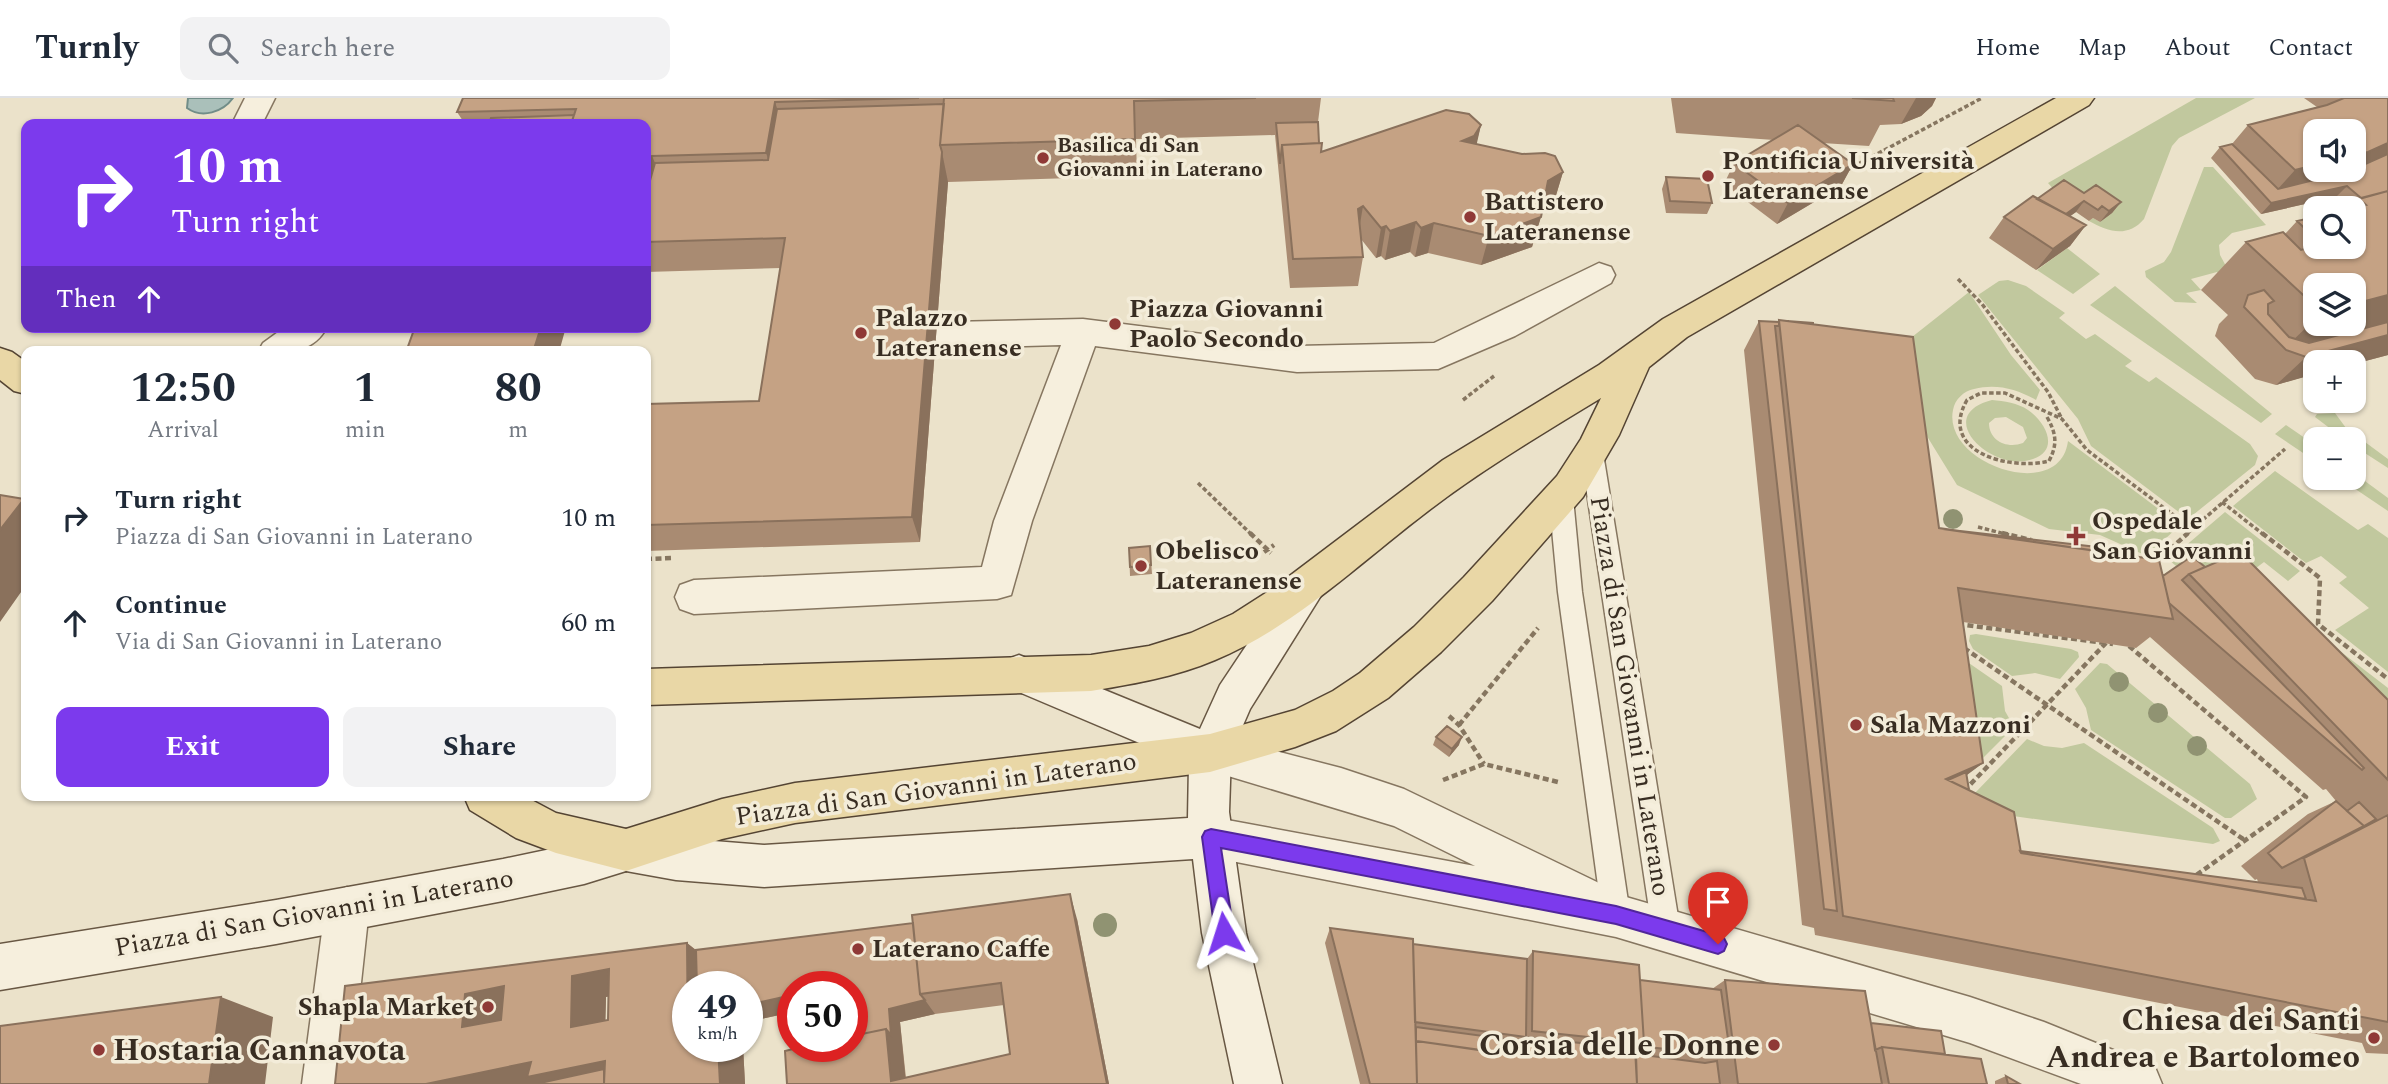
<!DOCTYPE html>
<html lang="en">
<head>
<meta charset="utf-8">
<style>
	:root { --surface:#fff; --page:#f2f2f3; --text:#1f2937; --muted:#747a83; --line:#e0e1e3; --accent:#7c3aed }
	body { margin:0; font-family:Spectral,serif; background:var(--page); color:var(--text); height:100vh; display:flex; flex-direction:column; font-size:26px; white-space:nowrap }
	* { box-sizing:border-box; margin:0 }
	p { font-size:23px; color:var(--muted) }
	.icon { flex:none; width:38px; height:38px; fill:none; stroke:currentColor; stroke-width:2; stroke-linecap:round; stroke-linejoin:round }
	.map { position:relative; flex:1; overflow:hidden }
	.side { position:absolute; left:21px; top:248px; width:630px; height:455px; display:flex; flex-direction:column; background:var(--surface); border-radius:14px; box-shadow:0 2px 5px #0004 }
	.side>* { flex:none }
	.hud { position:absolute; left:21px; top:21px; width:630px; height:214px; border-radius:14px; box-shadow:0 2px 5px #0004; background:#7c3aed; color:#fff; overflow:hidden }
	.controls { position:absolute; left:2303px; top:21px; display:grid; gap:14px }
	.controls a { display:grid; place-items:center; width:63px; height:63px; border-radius:14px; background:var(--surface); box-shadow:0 2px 5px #0004; font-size:35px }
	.speed { position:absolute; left:672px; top:873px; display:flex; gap:14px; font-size:35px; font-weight:700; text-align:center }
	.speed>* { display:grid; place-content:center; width:91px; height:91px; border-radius:50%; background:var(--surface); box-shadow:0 2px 5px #0004; line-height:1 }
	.speed small { font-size:18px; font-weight:400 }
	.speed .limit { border:10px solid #d22; background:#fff; color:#111 }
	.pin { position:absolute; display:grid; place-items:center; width:60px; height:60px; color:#fff; margin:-72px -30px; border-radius:50% 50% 50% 0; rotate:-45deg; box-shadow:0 0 7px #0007 }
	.pin .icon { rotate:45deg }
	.me { position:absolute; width:77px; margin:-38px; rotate:354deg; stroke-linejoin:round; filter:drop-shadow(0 0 5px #0008) }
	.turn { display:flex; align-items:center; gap:24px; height:147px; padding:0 35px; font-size:32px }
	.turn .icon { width:91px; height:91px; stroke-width:2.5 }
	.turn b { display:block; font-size:49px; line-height:60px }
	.then { display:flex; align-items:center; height:66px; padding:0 35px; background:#0003; gap:14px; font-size:26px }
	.eta { display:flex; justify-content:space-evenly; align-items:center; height:119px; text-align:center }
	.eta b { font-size:42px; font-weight:700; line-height:49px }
	.primary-button { display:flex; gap:14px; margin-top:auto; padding:14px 35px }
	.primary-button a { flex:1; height:80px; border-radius:14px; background:var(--accent); color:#fff; font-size:28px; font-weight:700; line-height:80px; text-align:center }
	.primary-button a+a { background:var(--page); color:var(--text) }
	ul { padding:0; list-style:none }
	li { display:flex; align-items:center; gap:21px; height:105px; padding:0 35px }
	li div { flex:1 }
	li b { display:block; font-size:26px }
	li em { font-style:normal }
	header { display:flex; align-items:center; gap:42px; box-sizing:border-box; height:98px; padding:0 35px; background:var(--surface); border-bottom:2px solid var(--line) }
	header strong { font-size:33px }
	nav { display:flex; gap:38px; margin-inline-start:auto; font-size:24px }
	.search { width:490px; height:63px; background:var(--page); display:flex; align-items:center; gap:18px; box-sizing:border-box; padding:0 24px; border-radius:14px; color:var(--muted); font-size:26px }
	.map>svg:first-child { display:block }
	.green { fill:#c1c89e; fill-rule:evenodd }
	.water { fill:#aac0ba; stroke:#718d88; stroke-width:2 }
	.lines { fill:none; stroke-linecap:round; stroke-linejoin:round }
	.lane-casing { stroke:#867660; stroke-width:3 }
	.street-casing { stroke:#867660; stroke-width:3 }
	.secondary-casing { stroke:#685743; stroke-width:3 }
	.primary-casing { stroke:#544433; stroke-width:3 }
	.path-far1 { stroke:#867660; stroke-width:3.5; stroke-dasharray:4.5 2.5; stroke-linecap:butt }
	.path { stroke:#867660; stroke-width:4.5; stroke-dasharray:6 3.5; stroke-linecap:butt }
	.lane { fill:#f6efdd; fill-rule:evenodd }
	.street { fill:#f6efdd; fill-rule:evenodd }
	.secondary { fill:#f6efdd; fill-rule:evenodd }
	.primary { fill:#e9d7a6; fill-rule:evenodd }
	.tree { fill:#909372 }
	.wall { fill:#a98b72; fill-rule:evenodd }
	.shaded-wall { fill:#8a715c }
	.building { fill:#c5a284; stroke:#8a715c; stroke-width:2; fill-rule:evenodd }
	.route { fill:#7c3aed; stroke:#51269a; stroke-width:2 }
	.poi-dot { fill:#8f3936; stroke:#f3ecd9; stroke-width:2.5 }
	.labels { text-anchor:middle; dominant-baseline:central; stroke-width:7; stroke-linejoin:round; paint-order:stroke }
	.far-poi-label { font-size:21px; font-weight:bold; fill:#382d22; stroke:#f3ecd9; text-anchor:start }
	.poi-label { font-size:26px; font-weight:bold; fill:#382d22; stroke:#f3ecd9; text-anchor:start }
	.street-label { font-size:26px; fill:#382d22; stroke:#f3ecd9 }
	.near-poi-label { font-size:32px; font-weight:bold; fill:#382d22; stroke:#f3ecd9; text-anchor:end }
</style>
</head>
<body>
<header>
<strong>Turnly</strong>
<div class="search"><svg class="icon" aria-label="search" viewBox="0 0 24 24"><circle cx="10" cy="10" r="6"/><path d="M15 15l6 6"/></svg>Search here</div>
<nav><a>Home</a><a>Map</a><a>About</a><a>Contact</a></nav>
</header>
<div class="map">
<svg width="2388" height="986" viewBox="0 0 2388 986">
	<rect width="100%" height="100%" fill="#ebe2ca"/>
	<path class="green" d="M2196,0H2255L2179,40L2172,48L2144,121C2128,140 2108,134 2089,123L2093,120L2100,124L2112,114L2056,94L2048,85Z
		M2204,69H2213L2266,127L2232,135L2219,147L2220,157L2234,183L2227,185L2217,174L2191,181L2201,192L2186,195L2197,205L2175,204L2146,179L2145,173L2164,164L2171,154Z
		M2067,150L2100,176L2073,196L2037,172Z
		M2008,182L2026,188L2065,215L2059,220L2086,241L2095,236L2132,263L2125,268L2149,284L2156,279L2250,346L2258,358L2255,367L2188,421L2091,348L2078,321L1978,197L1999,183Z
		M2115,188L2272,316L2261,325L2090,207Z
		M1969,194L2011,257L2040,292L2036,302C2017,291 1996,285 1974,291C1964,293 1955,301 1953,312C1942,366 2060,406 2068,343L2180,427L2147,458L2100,437L2049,431L1957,387L1925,335L1912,239Z
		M1992,302C2004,303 2018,305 2028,312C2046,324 2060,352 2033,361C1994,376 1930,318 1992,302ZM2006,319L2023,329L2027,340L2023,345C2007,351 1989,343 1989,325L1995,320Z
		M2335,315L2346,330L2388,361V370L2354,348V341H2344L2315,319L2317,316Z
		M2286,327L2315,347V363L2275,336Z
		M2275,373L2358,432L2368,426L2388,440V574L2335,532L2369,510L2339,485L2347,479L2321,458L2306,465L2233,408Z
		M2354,375L2388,400V413L2339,380H2354Z
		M2225,414L2300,473L2288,483L2264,464L2244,479L2388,590V600L2359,624L2169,462Z
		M1976,536L2071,551L2078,554L2079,559L2060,581L2035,575L2012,578L1973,551L1969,543L1970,537Z
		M1953,554L2002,588L2005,613L2014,629L1970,673Z
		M2100,565L2107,566L2250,686L2257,701L2231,720H2225L2091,632L2086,610L2075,591Z
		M2027,641L2044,648L2062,650L2084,645L2213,730L2220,743L2213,746L1985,714L1974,701L1975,695Z"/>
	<path class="water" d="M188,0H233C223,14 202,21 187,10Z"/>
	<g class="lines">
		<g class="lane-casing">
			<path id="lane" d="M1592,346L1600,348L1603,355L1680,831L1676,841L1666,845L1656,841L1652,831L1581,355L1584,348Z
				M1561,390L1569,393L1573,400L1582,494L1630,817L1626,827L1616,831L1606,827L1602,817L1558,494L1549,400L1553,393Z"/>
		</g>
		<g class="street-casing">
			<path id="street" d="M245,0H275L262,26H232Z
				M1599,165L1611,169L1615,177L1611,185L1515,238L1438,271L1297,274L1095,248L1032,423L1011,497L997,501L694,516L680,511L675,499L680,487L694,482L982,469L994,423L1061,247L950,250L938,246L933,237L938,228L950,224L1083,221L1297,248L1434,245Z
				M285,229H327C312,257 286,254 258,254L263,245Z
				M1210,636L1341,670L1404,691L1599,785L1602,792L1970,899L2044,924L2155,969L2162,986H2081L1970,945L1616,839L1211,759L1196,753L1190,739L1196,725L1211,719L1475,768L1394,728L1195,668L1189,655L1195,642Z
				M347,789L363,796L369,811L350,986H302L325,811L331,796Z"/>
		</g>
		<g class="secondary-casing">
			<path id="secondary" d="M1308,472L1322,476L1327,488L1250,611L1231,655L1229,714L1246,835L1282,986H1234L1202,835L1193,761L764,789L676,782L626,773L584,786L503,803L276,846L0,892V846L276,802L503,761L584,744L626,731L676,740L764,747L1188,720L1189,666L1005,588L999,575L1005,562L1019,557L1200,631L1220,587L1294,476Z"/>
		</g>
		<g class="primary-casing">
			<path id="primary" d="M2056,0H2094L2089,7L1687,239L1649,269L1619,337L1583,399L1492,503L1441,554L1388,600L1336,633L1295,649L1210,674L795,725L722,741L626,773L556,755L516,740L470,712L464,698H524L556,715L626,731L722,701L795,685L1210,636L1295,612L1333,593L1360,575L1414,529L1464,479L1557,378L1581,341L1601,300C1542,336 1483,371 1428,413C1358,466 1296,528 1215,562C1175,579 1133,586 1091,593L646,607V571L1091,557L1149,548L1191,535L1233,516L1275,489L1443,362L1599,267L1663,221Z
				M0,250L12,254L26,264V296L14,293L0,282Z"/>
		</g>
		<path class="path-far1" d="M1847,72L1982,0
			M1958,181L1982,206L2048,294L2062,321
			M1463,302L1494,278
			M2047,319C2056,335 2058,346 2049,363C2010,373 1937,354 1967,302L1981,295H2005L2062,321L2087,352L2192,431L2186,437
			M1198,385L1252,437
			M2222,404L2264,437
			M1978,429L2009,437
			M2192,431L2285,351"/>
		<path class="path" d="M1250,435L1271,455
			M2002,435L2031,442
			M2262,435L2320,480L2318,526L2388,581
			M1264,454L1274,447
			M646,461L674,460
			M2156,464L2188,435
			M1958,526L2105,545
			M2129,548L2306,699L2195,778
			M1964,550L2246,743
			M1449,618L1459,627L1484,666
			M1459,627L1538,530
			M1443,682L1484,666L1558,684
			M1964,693L2106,545L2113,546"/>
		<use href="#lane" class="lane"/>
		<use href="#street" class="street"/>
		<use href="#secondary" class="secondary"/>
		<use href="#primary" class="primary"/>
	</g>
	<g class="tree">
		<circle cx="1953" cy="421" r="10"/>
		<circle cx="2119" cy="584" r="10"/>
		<circle cx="2158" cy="615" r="10"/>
		<circle cx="2197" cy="648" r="10"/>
		<circle cx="1105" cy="827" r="12"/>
	</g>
	<path class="wall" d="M463,0H1321L1318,24L1319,45L1321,54L1481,27L1476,46L1563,74L1554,104L1543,111L1532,149L1481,167L1428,155L1415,159L1410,154L1385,162L1381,158L1376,160L1361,141L1363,159L1358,188L1290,190L1275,37L1136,41L1137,78L948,84L920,444L646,453V306L759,303L781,170L646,174V26H465L457,14Z
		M1671,0H1936L1932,8L1921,18L1901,26L1880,27L1869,48L1822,45L1853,66L1841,88L1777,126L1724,86L1734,65L1774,42L1676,35Z
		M2304,0H2388V257L2354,266V264L2276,287L2255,281L2215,238L2219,226L2228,217L2201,192L2246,144L2285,136L2297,123L2315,119V149H2354V110H2349L2336,99L2261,116L2211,60L2220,49L2232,46L2248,27L2317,9ZM2315,187L2354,226H2315Z
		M1666,79L1712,105L1707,116L1666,115L1662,91Z
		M2084,95L2121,104L2112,115L2100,124L2093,120L2089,123L2076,114L2070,118L2086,127L2070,148L2036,172L1989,140L2004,119L2037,101Z
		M1779,222L1939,430L2124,457L2163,478L2205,469L2388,602V956L2366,955L2362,945L1815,837L1814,830L1802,827L1744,252L1759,223L1777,224ZM1963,524L2136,550L2150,539L2323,692L2326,691L2336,703L2308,716L2241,768L2255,782L2257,781L2258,784L2020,753L1969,692L1966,677L1983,665Z
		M1150,448L1152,476L1130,478L1129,450Z
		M1436,639L1459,647L1449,659L1433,647Z
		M1077,821L1109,986H787L792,951L789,915L747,924V889L688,948H743L745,986H335L687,845L696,852ZM609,898L608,922H605L606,899ZM1004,907L1010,956L906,980L900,924L935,916Z
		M1330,830L1413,846L1527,861L1533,853L1640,882L1712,891L1725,882L1871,925L1945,956L1987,986H1360L1325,845Z
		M2006,978L2020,986H1995V983Z"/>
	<path class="shaded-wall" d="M1916,0H1936L1932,8L1921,18L1901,26Z
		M775,4L787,41L779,92L766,55Z
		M1481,27L1474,58L1462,43Z
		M2388,45V63L2339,84L2268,102L2295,72L2315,67V72H2354V57Z
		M942,54L948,84L920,444L912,419Z
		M652,58L668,95L663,116L646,80Z
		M1853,66L1841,88L1777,126L1788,105Z
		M1563,74L1554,104L1539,113L1548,83Z
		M2347,88L2336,99L2261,116L2271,105Z
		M2084,103L2076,114L2044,137L2052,126Z
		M2121,104L2112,115L2100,124L2109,113Z
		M1363,108L1358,138V111Z
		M1541,119L1532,149L1481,167L1489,138Z
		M1416,124L1410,154L1385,162L1390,133Z
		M1434,125L1428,155L1415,159L1421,130Z
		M2086,127L2070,148L2036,172L2053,151Z
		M1386,128L1381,158L1376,160L1381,130Z
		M2388,197V230L2284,251L2315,221V226H2354V206Z
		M541,229H566L559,254H533Z
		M2388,237V257L2354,266V264H2315V276L2276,287L2306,259Z
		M24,401L26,402V487L0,524V432Z
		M1462,639L1459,647L1449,659L1452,651Z
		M1983,665L1951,689L1946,681Z
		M1070,796L1077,821L1109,986H1107Z
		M687,845L714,867L715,889H688Z
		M609,871L640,892L606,899L605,948L571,929L572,878Z
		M504,888L502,947L462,929L465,896Z
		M788,898L793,914L747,924V907Z
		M221,899L273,919L265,986H209Z
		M925,902L935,916L900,924L906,986L891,983L886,931L889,911Z
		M718,948H743L745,986H720Z
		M605,963L609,986H426L531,964Z"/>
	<path class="building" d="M463,0H919L775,4L766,55L652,58L646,80V26H571L576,11L457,14Z
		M944,0H1256L1134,3L1135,41L940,47Z
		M1852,0H1893L1894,3Z
		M2344,0H2388V45L2368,54L2354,57V33H2315V67L2295,72L2248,27L2327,7Z
		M944,6L940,47L942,54L912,419L646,427V306L759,303L785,140L646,144V87L649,86L655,65L768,62L777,11Z
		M1446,12L1469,16L1481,27L1474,38L1462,43L1522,56L1545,55L1555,58L1563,74L1548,83L1541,119L1489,138L1434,125L1421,130L1416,124L1390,133L1386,128L1381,130L1363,108L1358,111L1363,159L1293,161L1282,47L1322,45L1321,54Z
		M574,17L571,26H489L491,20Z
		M1318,24L1319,45L1282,47L1280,66L1276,25Z
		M1798,27L1853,66L1788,105L1734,65Z
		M2232,46L2278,91L2354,72V71L2388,56V93L2361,100L2347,88L2271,105L2220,49Z
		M1666,79L1707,81L1712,105L1670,103Z
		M2064,82L2084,95L2096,87L2121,104L2109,113L2102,108L2098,112L2084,103L2066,116L2037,101Z
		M2388,93V197L2354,206V187H2315V208L2246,144L2283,134L2301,152L2315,148L2354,149V110H2352L2366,107L2359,101Z
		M2033,98L2086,127L2053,151L2004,119Z
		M2315,119V140L2297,123Z
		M2264,192L2274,203L2268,206V216L2289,239L2309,245L2388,224V237L2306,259L2286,252L2244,209L2248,197Z
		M1779,222L1913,239L1939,430L2159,462L2173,521L1958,490L1983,665L1946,681L2014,714L2021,755L2316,803L2304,760L2388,717V924L1843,818Z
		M1759,223L1779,224V228H1775L1837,813L1824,811Z
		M1787,223L1813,225V226Z
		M415,229H541L533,254H406Z
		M0,397L24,401L0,432Z
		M1943,431L2123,452L2124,457Z
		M1150,448L1151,467L1130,469L1129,450Z
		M2240,454L2388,602V682L2189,476Z
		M2192,458L2205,469L2189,476L2182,482L2364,670L2362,672L2169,505L2163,478Z
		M1447,628L1462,639L1452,651L1436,639Z
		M1966,674L1969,692L1948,682Z
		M2336,703L2364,728L2282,770L2268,755Z
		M2359,704L2376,721L2364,728L2347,713Z
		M2020,753L2302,790L2306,801L2021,755Z
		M1070,796L1107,986H787L785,953L805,948H852V938L886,931L891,983L1010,956L1001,885L920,896L912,817Z
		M913,825L920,896L925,902L889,911L891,937L886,931L852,938V889H793V948H805L792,951L788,898L747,907V889H697L696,852Z
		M1330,830L1413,841L1417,986H1370Z
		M687,845L688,948H718L720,986H604L605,963L527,979L531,964L426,986H335L345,888ZM609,871L608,922L571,929L572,878ZM504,888L501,922L462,929L465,896Z
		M1413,846L1527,861L1526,939L1415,924Z
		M1533,853L1639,867L1644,945L1532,933Z
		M1640,882L1721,892L1730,955L1717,957L1640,948L1644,945Z
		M1725,882L1865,893L1882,986H1738Z
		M221,899L209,986H0V928Z
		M1871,925L1941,933L1945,956L1882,949L1875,952Z
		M1416,929L1521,943L1520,958L1416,943Z
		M1526,939L1635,951L1637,986H1417L1416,943L1524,958Z
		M1882,949L1981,961L1987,986H1889Z
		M1636,956L1705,965L1717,963L1720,986H1637Z
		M604,971V986H539L540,985Z
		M2006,978L2020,986H2008Z"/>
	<path class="route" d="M1211,731L1616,808L1718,837L1724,840L1727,846L1724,853L1718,856L1616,826L1221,750L1234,835L1231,842L1224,844L1218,842L1215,835L1202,739L1205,733Z"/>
	<g class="poi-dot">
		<circle cx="1043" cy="60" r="7"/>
		<circle cx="1708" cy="78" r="7"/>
		<circle cx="1470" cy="119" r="7"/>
		<circle cx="1115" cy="226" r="7"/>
		<circle cx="861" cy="235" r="7"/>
		<path d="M2072.5 427.5h7v7h7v7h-7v7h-7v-7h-7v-7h7z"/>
		<circle cx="1141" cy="468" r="7"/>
		<circle cx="1856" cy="627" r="7"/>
		<circle cx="858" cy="851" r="7"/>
		<circle cx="488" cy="909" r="7"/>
		<circle cx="2374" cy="940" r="7"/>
		<circle cx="1774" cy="947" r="7"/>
		<circle cx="99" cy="952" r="7"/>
	</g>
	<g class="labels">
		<g class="far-poi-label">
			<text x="1057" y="48">Basilica di San<tspan x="1057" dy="24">Giovanni in Laterano</tspan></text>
		</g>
		<g class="poi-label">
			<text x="1722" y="63">Pontificia Università<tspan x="1722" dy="30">Lateranense</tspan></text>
			<text x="1484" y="104">Battistero<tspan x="1484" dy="30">Lateranense</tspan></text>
			<text x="1129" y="211">Piazza Giovanni<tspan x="1129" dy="30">Paolo Secondo</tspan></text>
			<text x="875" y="220">Palazzo<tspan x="875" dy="30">Lateranense</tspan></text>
			<text x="2092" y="423">Ospedale<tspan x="2092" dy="30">San Giovanni</tspan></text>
			<text x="1155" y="453">Obelisco<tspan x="1155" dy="30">Lateranense</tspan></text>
			<text x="1870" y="627">Sala Mazzoni</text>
			<text x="872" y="851">Laterano Caffe</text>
			<text x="474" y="909" text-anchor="end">Shapla Market</text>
		</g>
		<g class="street-label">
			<text transform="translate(1630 598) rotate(81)">Piazza di San Giovanni in Laterano</text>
			<text transform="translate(936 691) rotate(-8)">Piazza di San Giovanni in Laterano</text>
			<text transform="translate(314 815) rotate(-10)">Piazza di San Giovanni in Laterano</text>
		</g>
		<g class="near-poi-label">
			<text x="2360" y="922">Chiesa dei Santi<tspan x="2360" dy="37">Andrea e Bartolomeo</tspan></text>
			<text x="1760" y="947">Corsia delle Donne</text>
			<text x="113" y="952" text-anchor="start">Hostaria Cannavota</text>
		</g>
	</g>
</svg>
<div class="controls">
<a><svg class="icon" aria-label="sound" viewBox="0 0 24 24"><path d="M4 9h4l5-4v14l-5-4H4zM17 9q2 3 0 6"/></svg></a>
<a><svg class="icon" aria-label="search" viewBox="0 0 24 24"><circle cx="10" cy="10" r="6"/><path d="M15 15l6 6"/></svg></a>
<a><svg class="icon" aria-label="layers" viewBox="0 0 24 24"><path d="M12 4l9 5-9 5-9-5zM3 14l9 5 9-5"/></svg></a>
<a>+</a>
<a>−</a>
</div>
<div class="speed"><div>49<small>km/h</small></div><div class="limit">50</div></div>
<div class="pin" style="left:1718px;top:846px;background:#d93025"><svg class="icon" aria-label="arrive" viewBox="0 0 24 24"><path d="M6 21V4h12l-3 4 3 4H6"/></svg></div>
<svg class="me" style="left:1224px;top:835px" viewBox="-20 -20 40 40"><path d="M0-17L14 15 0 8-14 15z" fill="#7c3aed" stroke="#fff" stroke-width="4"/></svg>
<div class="hud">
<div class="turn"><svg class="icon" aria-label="right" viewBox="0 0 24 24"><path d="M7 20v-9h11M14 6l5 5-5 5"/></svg><div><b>10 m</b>Turn right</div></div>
<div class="then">Then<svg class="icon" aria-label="ahead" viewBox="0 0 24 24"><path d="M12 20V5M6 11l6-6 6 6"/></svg></div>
</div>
<section class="side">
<div class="eta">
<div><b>12:50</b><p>Arrival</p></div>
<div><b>1</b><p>min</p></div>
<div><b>80</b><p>m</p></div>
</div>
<ul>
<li><svg class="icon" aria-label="right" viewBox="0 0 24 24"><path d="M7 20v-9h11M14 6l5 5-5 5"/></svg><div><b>Turn right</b><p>Piazza di San Giovanni in Laterano</p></div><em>10 m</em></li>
<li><svg class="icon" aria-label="ahead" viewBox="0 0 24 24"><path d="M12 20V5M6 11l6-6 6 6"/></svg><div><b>Continue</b><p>Via di San Giovanni in Laterano</p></div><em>60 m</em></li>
</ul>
<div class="primary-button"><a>Exit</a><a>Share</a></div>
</section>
</div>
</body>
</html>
